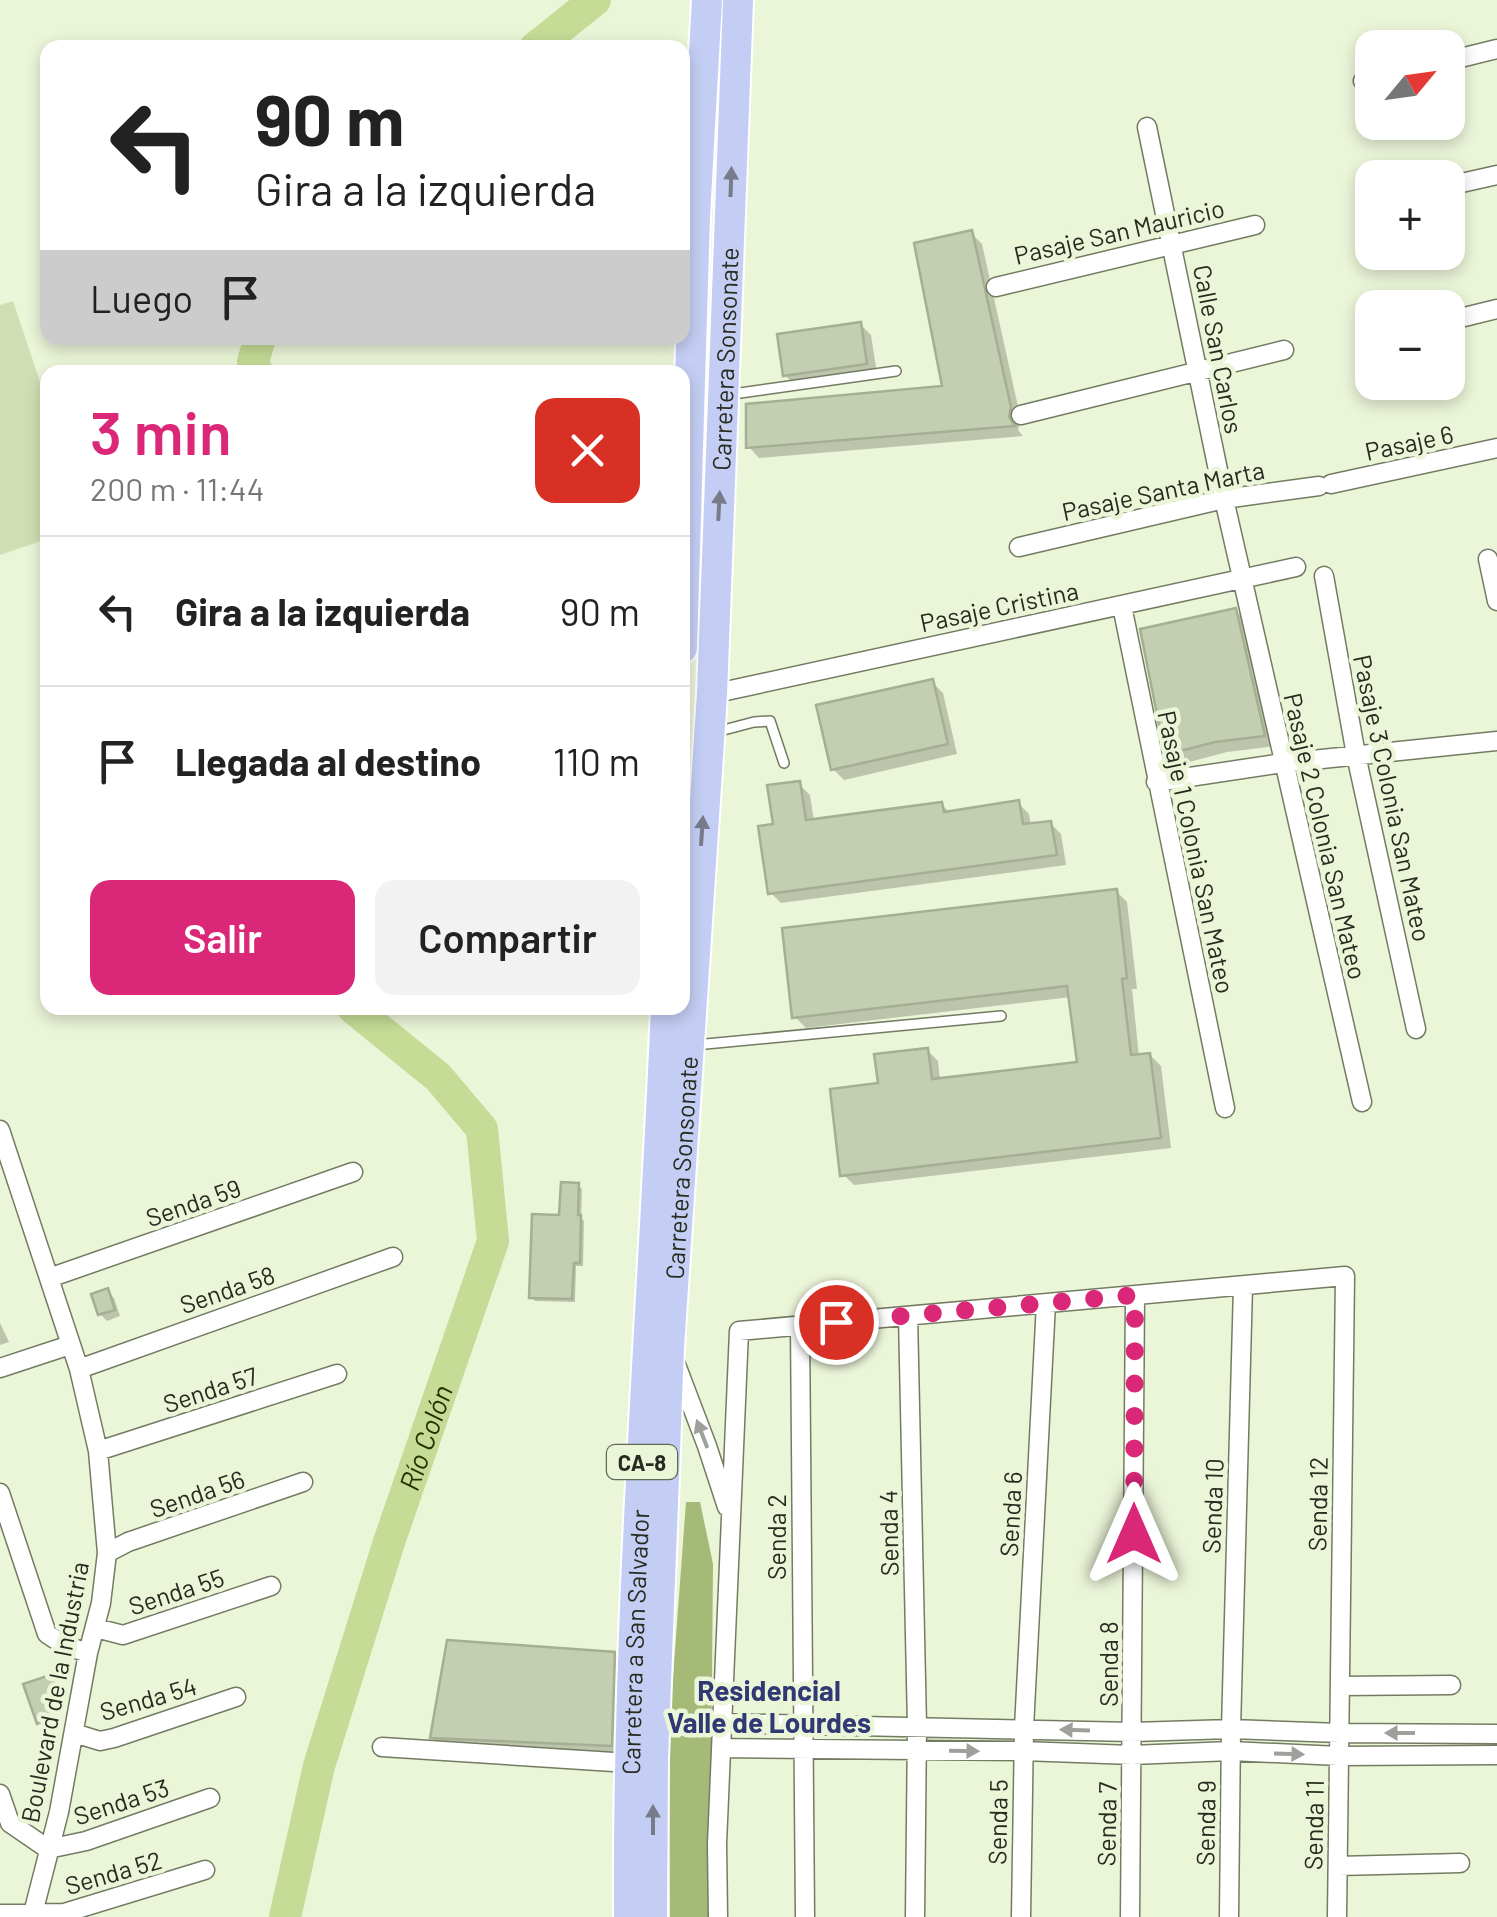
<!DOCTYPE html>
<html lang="es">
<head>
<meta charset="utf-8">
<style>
	:root { --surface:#fff; --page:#f2f2f2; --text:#222; --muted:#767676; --line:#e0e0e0; --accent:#db2777 }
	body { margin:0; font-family:Barlow,sans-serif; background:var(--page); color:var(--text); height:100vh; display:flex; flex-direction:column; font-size:38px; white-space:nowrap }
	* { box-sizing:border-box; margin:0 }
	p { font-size:32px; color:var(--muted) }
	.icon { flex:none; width:55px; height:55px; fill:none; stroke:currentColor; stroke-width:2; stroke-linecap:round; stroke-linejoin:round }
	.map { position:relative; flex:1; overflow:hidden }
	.side { position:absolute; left:40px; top:365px; width:650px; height:650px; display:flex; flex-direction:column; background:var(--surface); border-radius:20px; box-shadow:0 5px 15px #0003 }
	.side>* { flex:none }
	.hud { position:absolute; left:40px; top:40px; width:650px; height:305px; border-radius:20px; box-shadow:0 5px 15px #0003; background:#fff; color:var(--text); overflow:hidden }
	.needle { width:65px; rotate:61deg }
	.controls { position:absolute; left:1355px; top:30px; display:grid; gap:20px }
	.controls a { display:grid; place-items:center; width:110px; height:110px; border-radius:20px; background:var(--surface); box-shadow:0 5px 15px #0003; font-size:50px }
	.pin { position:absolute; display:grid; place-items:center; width:85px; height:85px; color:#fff; margin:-42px; border:5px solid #fff; border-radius:50%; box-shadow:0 2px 10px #0007 }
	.me { position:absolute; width:110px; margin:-55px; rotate:0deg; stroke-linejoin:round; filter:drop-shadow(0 0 8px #0008) }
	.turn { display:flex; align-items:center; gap:35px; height:210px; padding:0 50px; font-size:45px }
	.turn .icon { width:130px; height:130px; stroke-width:2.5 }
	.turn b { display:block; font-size:70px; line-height:85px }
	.then { display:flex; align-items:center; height:95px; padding:0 50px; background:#0003; gap:20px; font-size:38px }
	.round { display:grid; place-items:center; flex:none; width:105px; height:105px; border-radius:20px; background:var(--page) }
	.overview { display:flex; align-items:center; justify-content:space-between; height:170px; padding:0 50px }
	h1 { font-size:60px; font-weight:600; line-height:75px; color:var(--accent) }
	.button { display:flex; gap:20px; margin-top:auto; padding:20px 50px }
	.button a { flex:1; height:115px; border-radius:20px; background:var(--accent); color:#fff; font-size:40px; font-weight:600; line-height:115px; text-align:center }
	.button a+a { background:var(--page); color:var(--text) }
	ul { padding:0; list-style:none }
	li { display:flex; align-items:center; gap:30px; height:150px; padding:0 50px; border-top:2px solid var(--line) }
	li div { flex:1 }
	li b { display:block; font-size:38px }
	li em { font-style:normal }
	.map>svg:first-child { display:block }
	.green { fill:#d0dfb3 }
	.forest { fill:#a5ba77 }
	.shadow { fill:#0003 }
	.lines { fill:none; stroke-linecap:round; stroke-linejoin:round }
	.river { stroke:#c5db96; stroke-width:32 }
	.building { fill:#c4ceb1; stroke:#a5af93; stroke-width:2.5 }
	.lane-casing { stroke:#737c62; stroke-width:12 }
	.street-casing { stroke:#737c62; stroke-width:21 }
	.highway-casing { stroke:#fff; stroke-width:34 }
	.lane { stroke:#fff; stroke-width:9 }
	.street { stroke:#fff; stroke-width:18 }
	.highway { stroke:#c4cef4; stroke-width:30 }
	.oneway { fill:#767c8a }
	.oneway2 { fill:#9ea09b }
	.route { stroke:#db2777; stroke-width:18; stroke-dasharray:0 32.4 }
	.labels { text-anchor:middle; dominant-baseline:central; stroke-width:9; stroke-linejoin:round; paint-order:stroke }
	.shield { fill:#ebf5d8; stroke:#626857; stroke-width:2.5 }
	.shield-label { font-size:22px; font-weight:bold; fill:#282b20 }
	.street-label { font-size:25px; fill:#282b20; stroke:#ebf5d8 }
	.water-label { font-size:28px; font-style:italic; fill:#263200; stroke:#ebf5d8 }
	.neighbourhood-label { font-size:28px; font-weight:bold; fill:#313974; stroke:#ebf5d8 }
</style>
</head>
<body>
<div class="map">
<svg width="1497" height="1917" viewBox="0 0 1497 1917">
	<rect width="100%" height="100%" fill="#ebf5d8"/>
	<path class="green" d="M13,301L47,403V539L0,555V305Z"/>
	<path class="forest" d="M686,1502H700L713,1564L710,1917H670L669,1731Z"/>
	<path class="shadow" d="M971,233L982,244L1021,420L1018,430L1023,436L759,458L749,447L945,388Z
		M860,324L871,335L877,374L796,386L785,375Z
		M1235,610L1246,621L1275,746L1227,752L1178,765L1168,754Z
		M932,682L943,693L957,754L844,780L833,769Z
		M799,784L810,795L814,821L941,804L951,814L1018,803L1029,814L1031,826L1050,823L1061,834L1066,865L781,903L770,892L775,826Z
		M1116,891L1127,902L1137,989H1132L1139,1057L1150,1055L1161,1066L1171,1148L854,1185L843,1174L881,1085L927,1050L938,1061L940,1081L1080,1065L1071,997L806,1028L795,1017Z
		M578,1186L582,1189L581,1218L584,1221L583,1266H576L575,1302L535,1301L531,1297L561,1217Z
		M107,1291L114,1298L120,1316L107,1321L100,1314Z
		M0,1323L9,1342L0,1345Z
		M614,1654L629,1669L626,1759L447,1752L432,1737Z
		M55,1676L62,1682L54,1725L46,1730L39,1723L26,1686Z"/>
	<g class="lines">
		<g class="river">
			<path d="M535,48L595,0"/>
			<path d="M257,372L253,362L260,338"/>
			<path id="s1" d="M285,1917L319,1766L389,1542L493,1241L482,1129L438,1077L353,1008"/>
		</g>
	</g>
	<path class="building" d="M972,230L1011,407L1009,417L1015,426L746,448V404L942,386L914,243Z
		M861,322L867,364L783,376L777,334Z
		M1236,608L1265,736L1215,742L1165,755L1140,629Z
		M933,679L948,744L831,770L816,705Z
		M800,781L806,820L942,802L944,812L1019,800L1023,824L1051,821L1057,855L768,894L758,826L773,824L767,785Z
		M1117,889L1127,978L1122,979L1131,1055L1150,1053L1161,1138L840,1176L830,1089L878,1083L874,1054L928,1048L932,1079L1077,1062L1067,986L792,1018L782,928Z
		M561,1182L579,1183L578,1215H581L580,1263H574L572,1299L529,1298L532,1214L559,1215Z
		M108,1288L115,1310L98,1315L91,1294Z
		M447,1640L615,1652L612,1746L430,1738Z
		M56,1673L48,1718L37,1724L23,1684Z"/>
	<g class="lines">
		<g class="lane-casing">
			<path id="lane" d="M726,395L896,371
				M716,732L754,722L770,721L784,763
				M695,1045L1001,1016"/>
		</g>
		<g class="street-casing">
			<path id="street" d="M1448,61L1497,49
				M1363,81L1372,78
				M1147,127L1224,499L1362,1102
				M1448,186L1497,175
				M996,287L1255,225
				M1448,321L1497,309
				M1021,415L1284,350
				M1331,484L1497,448
				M1019,547L1224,499L1319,486
				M1488,559L1497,601
				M1324,576L1356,755L1416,1029
				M1122,606L1225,1108
				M712,694L1296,567
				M1156,782L1283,763L1497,741
				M0,1130L79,1369L98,1451L107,1553L101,1603L88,1653L59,1812L32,1917
				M49,1278L353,1172
				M908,1316L917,1726L915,1917
				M800,1325L805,1917
				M675,1362L707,1446L727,1507
				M0,1368L70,1345
				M79,1369L393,1257
				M98,1451L337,1374
				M0,1493L47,1634L64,1645L88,1653
				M107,1553L128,1542L303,1482
				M96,1628L123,1635L271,1586
				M1340,1686L1451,1685
				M722,1723L1133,1732L1231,1729L1340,1733L1497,1734
				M74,1733L100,1741L114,1738L236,1697
				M382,1747L629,1763
				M721,1748L1023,1751L1132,1755L1231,1751L1339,1756L1497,1755
				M0,1794L10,1823L48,1849L86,1841L210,1798
				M1338,1866L1460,1863
				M0,1914L64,1913L205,1870
				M718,1917L717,1844L739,1331L1345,1276L1337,1917
				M1021,1917L1024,1728L1046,1303
				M1130,1917L1135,1295
				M1229,1917L1231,1729L1243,1286"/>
		</g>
		<g class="highway-casing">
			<g id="highway">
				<path d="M682,648L695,216L707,0"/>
				<path id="s2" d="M629,1917C627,1613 653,1311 666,1008"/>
				<path id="s3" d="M652,1917L653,1759L669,1347L712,694L738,0"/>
			</g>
		</g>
		<use href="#lane" class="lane"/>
		<use href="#street" class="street"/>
		<use href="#highway" class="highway"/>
	</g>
	<defs><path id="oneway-solid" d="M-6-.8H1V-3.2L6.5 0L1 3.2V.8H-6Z" transform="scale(2.5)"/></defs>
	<g class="oneway">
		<use href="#oneway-solid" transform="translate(731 182) rotate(-88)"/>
		<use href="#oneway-solid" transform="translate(719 506) rotate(-87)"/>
		<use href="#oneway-solid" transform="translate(702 831) rotate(-86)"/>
		<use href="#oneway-solid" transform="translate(653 1820) rotate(-90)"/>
	</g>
	<g class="oneway2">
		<use href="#oneway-solid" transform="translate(702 1434) rotate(-111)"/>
		<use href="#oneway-solid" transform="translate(1075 1730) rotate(-178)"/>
		<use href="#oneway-solid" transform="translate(1400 1733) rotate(-180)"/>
		<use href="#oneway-solid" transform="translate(964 1751) rotate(1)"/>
		<use href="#oneway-solid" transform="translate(1289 1754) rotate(2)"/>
	</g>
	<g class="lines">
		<path class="route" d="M836,1322L1135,1295L1134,1534"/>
	</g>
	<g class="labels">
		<rect class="shield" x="607" y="1445" width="70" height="34" rx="8"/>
		<g class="shield-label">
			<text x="642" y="1462">CA-8</text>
		</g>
		<g class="street-label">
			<text transform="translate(1119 231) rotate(-13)">Pasaje San Mauricio</text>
			<text transform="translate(1219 349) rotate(79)">Calle San Carlos</text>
			<text stroke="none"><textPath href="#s3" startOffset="1560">Carretera Sonsonate</textPath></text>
			<text transform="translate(1409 442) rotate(-12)">Pasaje 6</text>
			<text transform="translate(1163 490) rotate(-12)">Pasaje Santa Marta</text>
			<text transform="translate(999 606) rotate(-12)">Pasaje Cristina</text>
			<text transform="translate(1393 798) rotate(78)">Pasaje 3 Colonia San Mateo</text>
			<text transform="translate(1326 836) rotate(77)">Pasaje 2 Colonia San Mateo</text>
			<text transform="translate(1197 852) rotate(78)">Pasaje 1 Colonia San Mateo</text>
			<text stroke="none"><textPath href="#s3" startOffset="750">Carretera Sonsonate</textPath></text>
			<text transform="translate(193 1202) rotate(-19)">Senda 59</text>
			<text transform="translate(227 1289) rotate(-19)">Senda 58</text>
			<text transform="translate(210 1389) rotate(-18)">Senda 57</text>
			<text transform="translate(197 1493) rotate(-19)">Senda 56</text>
			<text transform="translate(1317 1504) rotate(-89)">Senda 12</text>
			<text transform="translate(1212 1506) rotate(-88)">Senda 10</text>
			<text transform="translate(1010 1514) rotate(-87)">Senda 6</text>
			<text transform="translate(888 1533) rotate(-91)">Senda 4</text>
			<text transform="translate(776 1537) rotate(-90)">Senda 2</text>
			<text transform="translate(176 1591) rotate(-18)">Senda 55</text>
			<text stroke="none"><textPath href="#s2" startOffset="275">Carretera a San Salvador</textPath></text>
			<text transform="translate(1108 1664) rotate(-90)">Senda 8</text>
			<text transform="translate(54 1692) rotate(-79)">Boulevard de la Industria</text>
			<text transform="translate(148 1698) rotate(-16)">Senda 54</text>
			<text transform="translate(121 1801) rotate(-18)">Senda 53</text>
			<text transform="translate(997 1822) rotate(-89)">Senda 5</text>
			<text transform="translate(1205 1823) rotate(-89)">Senda 9</text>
			<text transform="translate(1106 1824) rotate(-89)">Senda 7</text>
			<text transform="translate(1313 1825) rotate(-89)">Senda 11</text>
			<text transform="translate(113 1872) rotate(-16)">Senda 52</text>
		</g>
		<g class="water-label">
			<text stroke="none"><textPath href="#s1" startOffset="500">Río Colón</textPath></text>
		</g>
		<g class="neighbourhood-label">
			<text x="769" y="1690">Residencial<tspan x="769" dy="32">Valle de Lourdes</tspan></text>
		</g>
	</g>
</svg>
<div class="controls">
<a><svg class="needle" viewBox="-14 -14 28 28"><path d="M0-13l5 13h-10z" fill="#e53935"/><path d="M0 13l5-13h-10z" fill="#767676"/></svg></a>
<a>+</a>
<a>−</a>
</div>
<div class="pin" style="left:836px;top:1322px;background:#d93025"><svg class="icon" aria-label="arrive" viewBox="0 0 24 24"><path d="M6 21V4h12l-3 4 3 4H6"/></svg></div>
<svg class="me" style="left:1134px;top:1534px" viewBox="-20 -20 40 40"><path d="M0-17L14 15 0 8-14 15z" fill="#db2777" stroke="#fff" stroke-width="4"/></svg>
<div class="hud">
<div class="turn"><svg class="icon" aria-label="left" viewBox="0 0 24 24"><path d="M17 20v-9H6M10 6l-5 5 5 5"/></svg><div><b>90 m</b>Gira a la izquierda</div></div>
<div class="then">Luego<svg class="icon" aria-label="arrive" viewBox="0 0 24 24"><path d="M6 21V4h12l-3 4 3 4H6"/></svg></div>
</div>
<section class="side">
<div class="overview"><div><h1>3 min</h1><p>200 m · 11:44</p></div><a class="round" style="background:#d93025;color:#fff"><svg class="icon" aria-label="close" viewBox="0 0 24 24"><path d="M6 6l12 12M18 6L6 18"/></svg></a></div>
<ul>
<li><svg class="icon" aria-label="left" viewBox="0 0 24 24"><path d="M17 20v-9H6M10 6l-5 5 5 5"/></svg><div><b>Gira a la izquierda</b></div><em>90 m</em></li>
<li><svg class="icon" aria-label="arrive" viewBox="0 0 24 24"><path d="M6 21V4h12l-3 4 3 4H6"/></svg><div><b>Llegada al destino</b></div><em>110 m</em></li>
</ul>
<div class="button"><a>Salir</a><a>Compartir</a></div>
</section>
</div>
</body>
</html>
